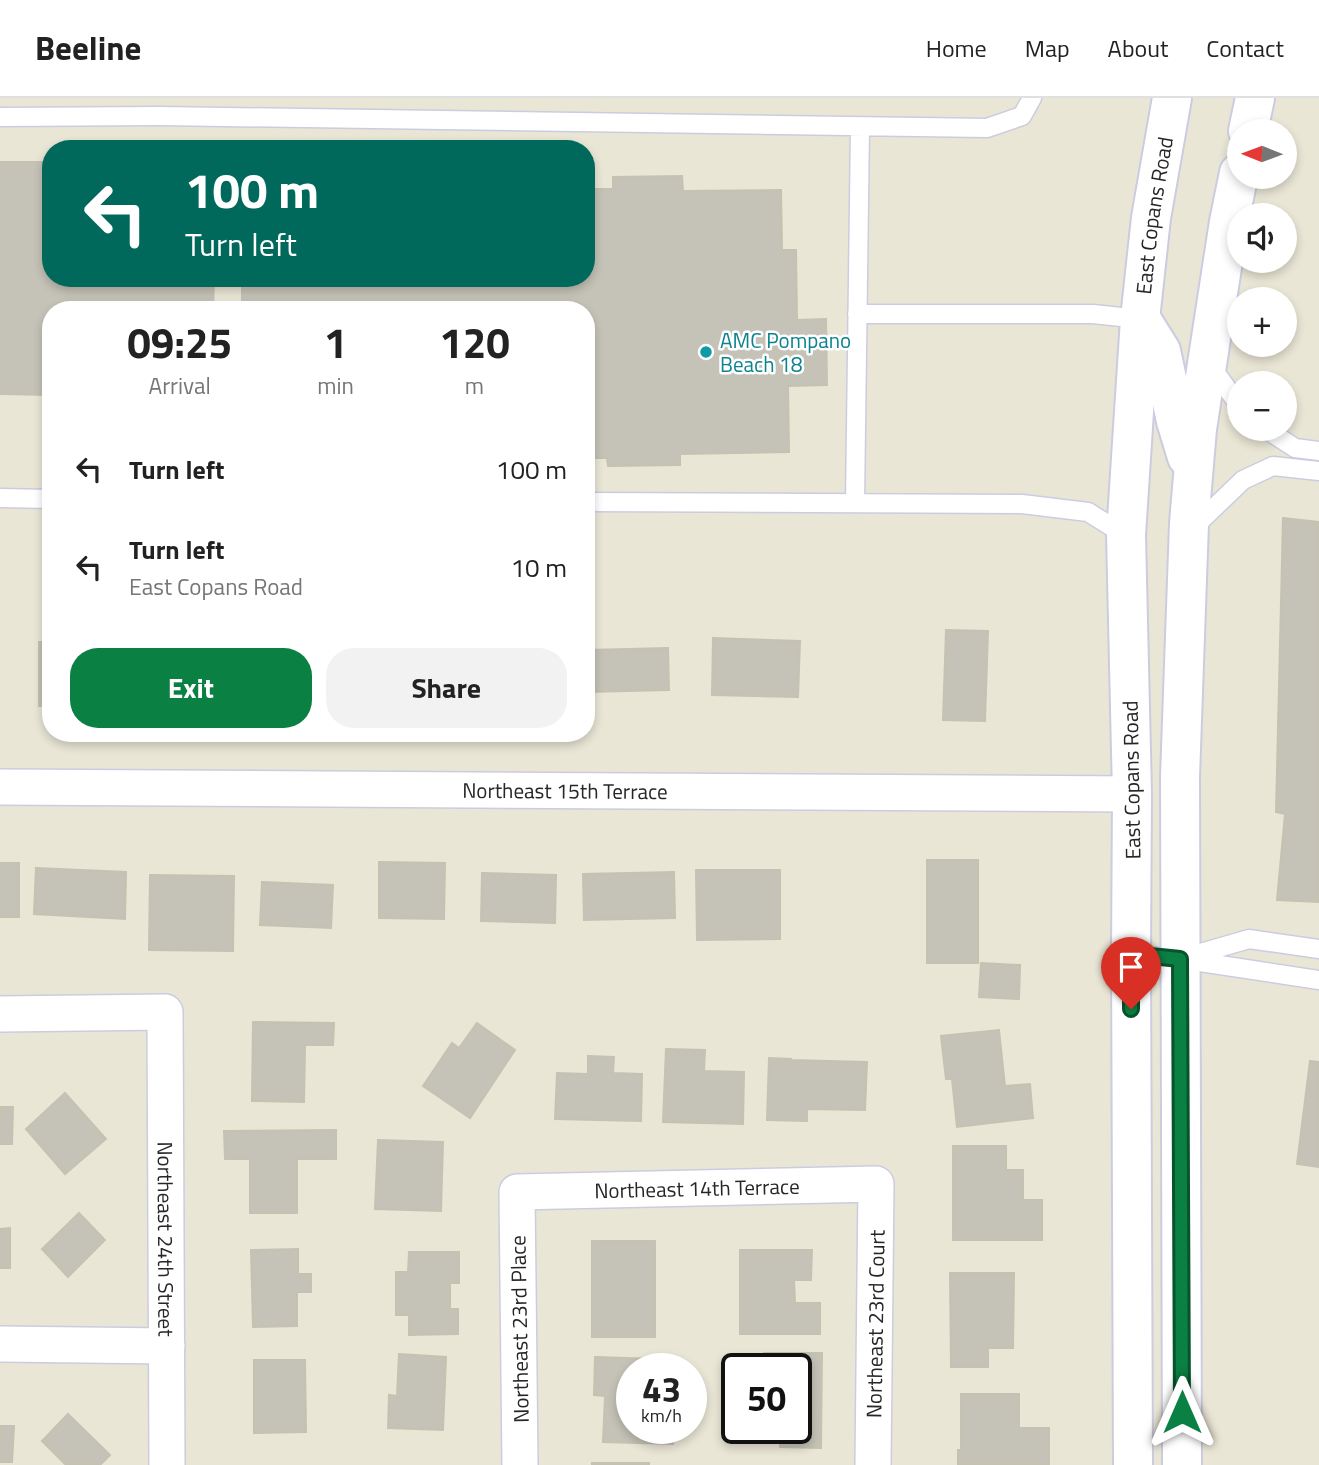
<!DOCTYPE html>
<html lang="en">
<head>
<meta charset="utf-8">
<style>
	:root { --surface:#fff; --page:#f2f2f2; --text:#222; --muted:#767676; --line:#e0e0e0; --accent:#0b8043 }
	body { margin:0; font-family:"Titillium Web",sans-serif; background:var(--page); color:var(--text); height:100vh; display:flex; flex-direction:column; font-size:26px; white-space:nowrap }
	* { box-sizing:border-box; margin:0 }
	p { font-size:23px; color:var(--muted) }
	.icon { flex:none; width:38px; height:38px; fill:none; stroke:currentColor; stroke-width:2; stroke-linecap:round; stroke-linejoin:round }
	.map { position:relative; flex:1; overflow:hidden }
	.panel { position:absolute; left:42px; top:203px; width:553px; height:441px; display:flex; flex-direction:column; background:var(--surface); border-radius:28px; box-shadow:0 4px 10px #0003 }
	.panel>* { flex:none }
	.top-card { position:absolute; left:42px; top:42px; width:553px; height:147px; border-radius:28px; box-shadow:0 4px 10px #0003; background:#00695c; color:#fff; overflow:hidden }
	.needle { width:46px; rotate:271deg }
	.tools { position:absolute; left:1227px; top:21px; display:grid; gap:14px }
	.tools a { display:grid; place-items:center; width:70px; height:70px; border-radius:50%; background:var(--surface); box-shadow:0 4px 10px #0003; font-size:35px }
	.speed { position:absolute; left:616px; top:1255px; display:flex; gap:14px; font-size:35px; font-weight:700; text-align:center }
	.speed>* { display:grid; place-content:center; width:91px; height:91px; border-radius:50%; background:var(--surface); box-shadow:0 4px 10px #0003; line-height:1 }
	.speed small { font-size:18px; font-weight:400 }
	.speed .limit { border:4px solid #111; border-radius:10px; background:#fff; color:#111 }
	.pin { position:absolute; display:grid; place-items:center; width:60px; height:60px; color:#fff; margin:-72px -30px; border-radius:50% 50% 50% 0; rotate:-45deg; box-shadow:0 0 7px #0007 }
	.pin .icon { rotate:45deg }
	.me { position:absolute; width:77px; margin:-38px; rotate:0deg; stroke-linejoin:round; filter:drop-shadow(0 0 5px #0008) }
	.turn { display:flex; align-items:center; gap:24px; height:147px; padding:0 28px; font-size:32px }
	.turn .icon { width:91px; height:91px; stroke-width:2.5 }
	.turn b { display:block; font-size:49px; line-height:60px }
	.eta { display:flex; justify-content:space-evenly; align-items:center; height:119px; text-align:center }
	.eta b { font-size:42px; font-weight:700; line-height:49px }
	.button { display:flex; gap:14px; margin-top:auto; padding:14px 28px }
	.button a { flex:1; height:80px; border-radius:28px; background:var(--accent); color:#fff; font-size:28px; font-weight:700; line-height:80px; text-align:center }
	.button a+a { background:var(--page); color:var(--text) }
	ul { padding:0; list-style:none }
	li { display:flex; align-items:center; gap:21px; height:98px; padding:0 28px }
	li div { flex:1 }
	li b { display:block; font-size:26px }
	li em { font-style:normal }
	header { display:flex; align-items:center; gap:42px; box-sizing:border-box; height:98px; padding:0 35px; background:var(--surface); border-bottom:2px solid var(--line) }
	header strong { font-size:33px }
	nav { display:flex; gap:38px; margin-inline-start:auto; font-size:24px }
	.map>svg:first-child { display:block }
	.building { fill:#c5c2b7; stroke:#c5c2b1; stroke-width:2 }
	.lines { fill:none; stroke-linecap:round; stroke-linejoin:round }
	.lane-casing { stroke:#cccce1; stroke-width:21 }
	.street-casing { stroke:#cccce1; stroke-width:38 }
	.secondary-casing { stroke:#cccce1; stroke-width:42 }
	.lane { stroke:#fff; stroke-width:18 }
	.street { stroke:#fff; stroke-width:35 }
	.secondary { stroke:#fff; stroke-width:38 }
	.route-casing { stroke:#07532c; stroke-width:18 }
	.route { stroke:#0b8043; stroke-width:12 }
	.culture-dot { fill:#0f9aa8; stroke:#fff; stroke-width:2.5 }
	.labels { text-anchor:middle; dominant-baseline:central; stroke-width:5; stroke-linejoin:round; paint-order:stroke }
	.street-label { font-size:21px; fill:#262626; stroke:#fff }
	.culture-label { font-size:21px; fill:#0d838f; stroke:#fff; text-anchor:start }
</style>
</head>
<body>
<header>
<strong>Beeline</strong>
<nav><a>Home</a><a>Map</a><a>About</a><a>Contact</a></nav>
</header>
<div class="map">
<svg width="1319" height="1367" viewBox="0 0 1319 1367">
	<rect width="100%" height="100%" fill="#eae6d6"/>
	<path class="building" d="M0,64H51V180H214L213,212H51V297L0,296Z
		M682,78L683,93L781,92L782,152H796L797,222L826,221L827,287L788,288L789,354L680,356V367L608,368L607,360H586V212H242V180H586V91H613V79Z
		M1283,420L1319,424V804L1277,802L1285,716L1276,714Z
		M946,532L988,533L985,623L943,622Z
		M713,540L800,543L798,599L712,597Z
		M39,544H51V608H39Z
		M668,550L669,592L587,594V552Z
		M927,762H978V865H927Z
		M379,764L445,765L444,821L379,820Z
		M0,765H19V819H0Z
		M36,770L126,774L125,821L34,816Z
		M696,772H780V841L697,842Z
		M674,774L675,820L584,822L583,776Z
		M482,775L556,777L555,825L481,823Z
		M150,777L234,778L233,853L149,852Z
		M262,784L333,787L331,830L260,827Z
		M981,865L1020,867L1019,901L979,899Z
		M253,924L334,925L333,947H305L304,1004L252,1003Z
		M477,925L515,952L470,1020L423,988L452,945L459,950Z
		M999,932L1005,988L1030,986L1033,1020L957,1029L952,981H946L941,938Z
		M666,951L705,952L704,973L744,974L743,1026L663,1024Z
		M588,958L614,959L613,975L642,976L641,1023L555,1021L557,975L588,976Z
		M769,960L791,961V962L867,964L865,1012L807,1011V1023L767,1022Z
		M1310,963L1319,964V1069L1297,1066Z
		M65,995L106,1041L65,1076L26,1031Z
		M0,1009H13L12,1046H0Z
		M336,1032V1061H297V1115H250V1061H225L224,1033Z
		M378,1042L443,1044L441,1113L375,1111Z
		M953,1048H1006V1072H1023V1102H1042V1142H953Z
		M79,1115L105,1142L68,1179L42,1151Z
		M10,1130V1170H0V1131Z
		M592,1143H655V1239H592Z
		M298,1151V1176H311V1194H297V1228L253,1229L251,1152Z
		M740,1152H812L811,1182H794L795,1205H820V1236H740Z
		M409,1154H459V1185H450V1211H458V1236L409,1237V1217H396V1174H408Z
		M950,1175H1014L1013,1250H988V1269H951Z
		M764,1255H822L821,1350L780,1349V1332H765V1330H796V1270H764Z
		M399,1256L446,1259L443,1332L388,1330L389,1297L397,1298Z
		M595,1259L656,1261V1270H632V1330H673V1346L603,1344L605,1298L594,1297Z
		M254,1262H305L306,1334L254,1335Z
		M961,1296H1019V1330H1049V1367H958V1352H961Z
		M68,1316L110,1357L100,1367H66L42,1343Z
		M0,1328H14L12,1364H0Z
		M592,1365H649V1367H592Z"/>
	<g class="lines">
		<g class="lane-casing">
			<path id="lane" d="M0,19L160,18L987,30L1022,18L1032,0
				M857,216H1093L1140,221
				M1210,267L1239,307
				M1266,331L1295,350L1319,353
				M0,400L51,401
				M586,404L1022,406L1088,414L1125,437
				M855,405L860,29
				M1194,429L1243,382L1273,368L1319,373
				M1131,856L1180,861L1319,882
				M1187,859L1249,841L1319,851"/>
		</g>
		<g class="street-casing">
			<g id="street">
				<path id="s1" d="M0,689L1132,696"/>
				<path id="s2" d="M0,916L165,914L167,1367"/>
				<path d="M0,1246L167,1248"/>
				<path id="s3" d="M520,1367L517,1094L876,1086L873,1367"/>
			</g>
		</g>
		<g class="secondary-casing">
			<g id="secondary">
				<path d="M1248,33L1255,0"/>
				<path d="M1141,221L1161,253L1176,323L1187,359"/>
				<path id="s4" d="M1133,1367L1131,856L1132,696L1126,437L1140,221L1151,120L1172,0"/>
				<path d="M1182,1367L1180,679L1189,425L1197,331L1229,124L1239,75"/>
			</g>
		</g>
		<use href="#lane" class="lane"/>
		<use href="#street" class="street"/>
		<use href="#secondary" class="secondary"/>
	</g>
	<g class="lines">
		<g class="route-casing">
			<path id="route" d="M1131,911V856L1180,861L1182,1314"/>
		</g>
		<use href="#route" class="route"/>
	</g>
	<circle class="culture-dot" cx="706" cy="254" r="7"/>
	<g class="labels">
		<g class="street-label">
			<text stroke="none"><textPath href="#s4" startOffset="1251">East Copans Road</textPath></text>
			<text transform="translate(1131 682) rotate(-91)">East Copans Road</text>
			<text stroke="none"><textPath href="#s1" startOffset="565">Northeast 15th Terrace</textPath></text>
			<text stroke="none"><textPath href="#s3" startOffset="453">Northeast 14th Terrace</textPath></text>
			<text stroke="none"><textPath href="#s2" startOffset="392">Northeast 24th Street</textPath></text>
			<text transform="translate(875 1226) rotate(-89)">Northeast 23rd Court</text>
			<text transform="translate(519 1231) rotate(-91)">Northeast 23rd Place</text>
		</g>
		<g class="culture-label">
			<text x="720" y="242">AMC Pompano<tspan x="720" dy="24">Beach 18</tspan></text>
		</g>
	</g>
</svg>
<div class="tools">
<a><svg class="needle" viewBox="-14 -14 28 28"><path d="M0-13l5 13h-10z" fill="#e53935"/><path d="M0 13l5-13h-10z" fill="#767676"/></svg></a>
<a><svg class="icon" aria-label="sound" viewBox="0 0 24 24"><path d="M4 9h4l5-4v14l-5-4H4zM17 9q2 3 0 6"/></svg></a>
<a>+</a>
<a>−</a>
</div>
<div class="speed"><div>43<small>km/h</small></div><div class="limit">50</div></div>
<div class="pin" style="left:1131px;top:911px;background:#d93025"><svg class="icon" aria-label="arrive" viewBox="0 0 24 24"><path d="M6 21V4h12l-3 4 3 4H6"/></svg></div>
<svg class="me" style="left:1182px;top:1314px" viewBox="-20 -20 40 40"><path d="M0-17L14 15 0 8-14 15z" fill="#0b8043" stroke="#fff" stroke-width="4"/></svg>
<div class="top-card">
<div class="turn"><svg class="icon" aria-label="left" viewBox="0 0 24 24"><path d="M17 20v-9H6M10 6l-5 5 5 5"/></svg><div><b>100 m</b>Turn left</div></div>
</div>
<section class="panel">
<div class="eta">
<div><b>09:25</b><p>Arrival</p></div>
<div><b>1</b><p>min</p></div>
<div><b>120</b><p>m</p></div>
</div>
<ul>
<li><svg class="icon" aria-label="left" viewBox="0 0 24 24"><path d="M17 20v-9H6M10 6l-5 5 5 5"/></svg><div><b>Turn left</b></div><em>100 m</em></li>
<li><svg class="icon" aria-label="left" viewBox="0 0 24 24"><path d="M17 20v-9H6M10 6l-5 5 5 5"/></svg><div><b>Turn left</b><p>East Copans Road</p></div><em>10 m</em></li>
</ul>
<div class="button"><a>Exit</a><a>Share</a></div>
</section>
</div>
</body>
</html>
